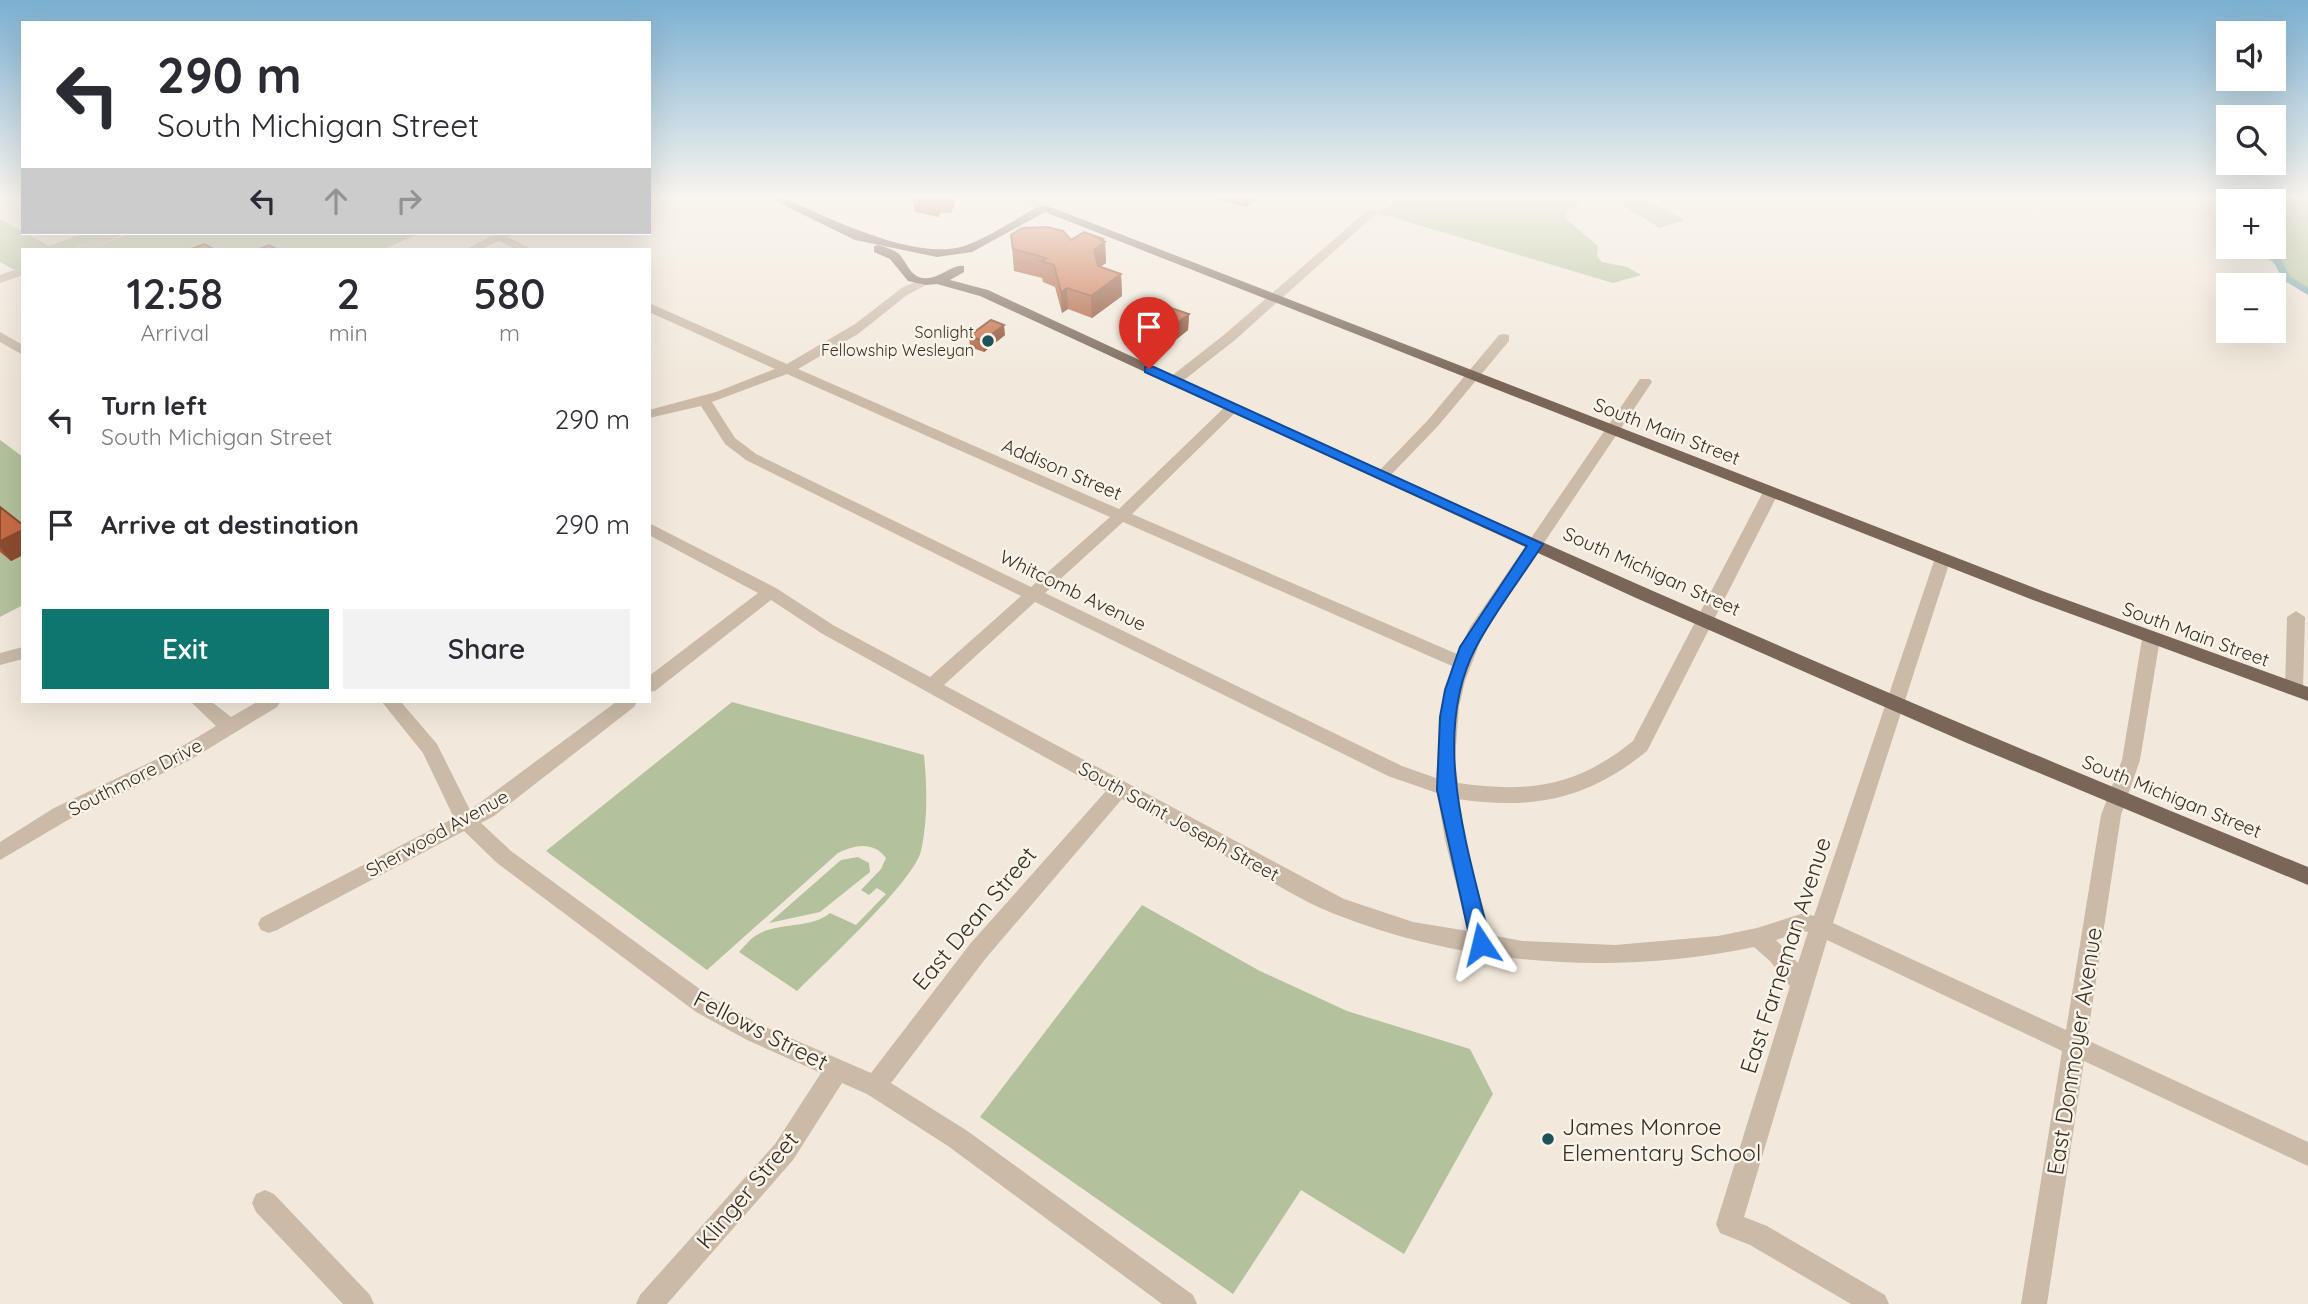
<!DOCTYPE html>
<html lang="en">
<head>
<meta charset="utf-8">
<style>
	:root { --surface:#fff; --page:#f2f2f3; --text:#2b2b33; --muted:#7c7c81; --accent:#0f766e }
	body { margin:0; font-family:Quicksand,sans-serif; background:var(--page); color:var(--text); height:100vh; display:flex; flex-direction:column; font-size:26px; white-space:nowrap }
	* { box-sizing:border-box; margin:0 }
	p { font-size:23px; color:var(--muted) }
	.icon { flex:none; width:38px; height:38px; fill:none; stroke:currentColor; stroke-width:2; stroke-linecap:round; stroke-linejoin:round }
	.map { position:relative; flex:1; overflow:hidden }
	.sheet { position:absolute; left:21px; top:248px; width:630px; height:455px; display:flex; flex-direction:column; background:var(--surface); border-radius:0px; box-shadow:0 7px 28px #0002 }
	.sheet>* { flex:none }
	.guide { position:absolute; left:21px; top:21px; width:630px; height:214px; border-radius:0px; box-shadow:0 7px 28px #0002; background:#fff; color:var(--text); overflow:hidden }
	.buttons { position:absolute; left:2216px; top:21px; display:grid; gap:14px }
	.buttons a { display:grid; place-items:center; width:70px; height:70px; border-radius:0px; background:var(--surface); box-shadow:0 7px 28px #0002; font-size:35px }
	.pin { position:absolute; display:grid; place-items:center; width:60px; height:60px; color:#fff; margin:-72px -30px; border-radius:50% 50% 50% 0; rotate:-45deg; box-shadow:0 0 7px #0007 }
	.pin .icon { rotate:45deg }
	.me { position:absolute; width:77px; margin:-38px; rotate:350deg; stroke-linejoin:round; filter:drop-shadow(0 0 5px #0008) }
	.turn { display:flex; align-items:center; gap:24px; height:147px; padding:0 21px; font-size:32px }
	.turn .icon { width:91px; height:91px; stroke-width:2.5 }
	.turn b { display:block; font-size:49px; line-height:60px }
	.lanes { display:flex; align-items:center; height:66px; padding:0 21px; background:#0003; justify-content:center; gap:35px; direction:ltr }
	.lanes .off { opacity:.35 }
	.eta { display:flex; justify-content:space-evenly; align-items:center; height:119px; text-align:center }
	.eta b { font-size:42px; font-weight:600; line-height:49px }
	.cta { display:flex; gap:14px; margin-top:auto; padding:14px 21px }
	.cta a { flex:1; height:80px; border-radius:0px; background:var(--accent); color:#fff; font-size:28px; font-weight:600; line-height:80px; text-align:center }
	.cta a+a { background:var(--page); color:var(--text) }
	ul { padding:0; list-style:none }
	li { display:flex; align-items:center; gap:21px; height:105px; padding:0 21px }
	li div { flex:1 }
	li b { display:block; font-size:26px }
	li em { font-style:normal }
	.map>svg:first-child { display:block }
	.green { fill:#b3c29c }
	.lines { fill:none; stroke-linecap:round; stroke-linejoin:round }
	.canal { fill:#7baab0; fill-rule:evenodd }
	.minor { fill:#cbbaa8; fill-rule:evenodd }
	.major { fill:#796659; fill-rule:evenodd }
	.wall { fill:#ab5d3b }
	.shaded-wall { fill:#8b4c30 }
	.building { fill:#c76c45; stroke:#8b4c30; stroke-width:2 }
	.route { fill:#1a73e8; stroke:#114b97; stroke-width:2 }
	.poi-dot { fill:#1d5259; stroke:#faf3e8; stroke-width:2.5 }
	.labels { text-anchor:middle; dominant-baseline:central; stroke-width:5; stroke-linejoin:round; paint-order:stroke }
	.far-poi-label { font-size:16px; fill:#372e28; stroke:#faf3e8; text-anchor:end }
	.street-label { font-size:19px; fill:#372e28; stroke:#faf3e8 }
	.near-street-label { font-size:23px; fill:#372e28; stroke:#faf3e8 }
	.near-poi-label { font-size:23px; fill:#372e28; stroke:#faf3e8; text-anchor:start }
</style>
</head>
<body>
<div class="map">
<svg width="2308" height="1304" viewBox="0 0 2308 1304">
	<rect width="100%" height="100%" fill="#f2e9dc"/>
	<path class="green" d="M1382,197H1578L1579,204L1566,211L1567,220L1598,246L1597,256L1602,262L1627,267L1641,275L1613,283L1378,213L1397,202Z
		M1609,197C1637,197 1660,204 1684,220L1660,228Z
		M2227,197H2308V291L2268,259L2248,253L2249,247H2273V201H2228V225L2222,224Z
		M0,219L49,246L85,233H115L69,250H23V268L15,270L0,262Z
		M132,233H420L382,250H87Z
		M0,440L23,457V605L0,617Z
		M732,702L924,755C927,786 928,820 921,851C914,881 823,965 797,991L739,952C744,947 749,940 755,936C778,921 809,930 830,913L856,925L886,894L877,888L869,895L861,890L881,869L886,858C873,841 855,845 838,853L707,970L546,851Z
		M858,857L869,863L870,872L820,912L769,923L841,860Z
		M1142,905L1260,971L1347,1011L1470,1049L1493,1094L1404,1254L1301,1190L1233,1294L980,1117Z"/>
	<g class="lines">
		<path class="canal" d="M2234,197H2242L2244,201H2236Z
			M2273,246L2290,276L2308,288V295L2283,280L2266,247Z"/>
		<path class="minor" d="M1009,197H1025L1043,204L1053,197H1067L1044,211Z
			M1369,209L1379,211L1235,340L1179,384H1169V378L1225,334Z
			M113,233H129L87,250H71Z
			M498,233H513L508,237L533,250H518L499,241L479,250H464Z
			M23,267V275L0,283V275Z
			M924,278L934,281L907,295L858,334L798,369L1119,509L1228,404H1238V410L1132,514L1457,654L1470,627L1640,379H1650L1652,382L1484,632L1465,681L1459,707L1455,760L1458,783C1529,793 1576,787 1633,741L1763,492L1771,487L1776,489L1779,492L1647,751C1587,800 1533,810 1457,799L1465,840L1490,935L1523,941L1615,945L1718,936L1757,928L1804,913L1814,916L1935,558L1943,553L1951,558L1833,923L2066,1030L2101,815L2122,760L2142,639L2145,635H2157L2160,639L2140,760L2121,815L2087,1040L2308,1142V1166L2084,1061L2047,1304H2021L2062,1051L1827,940L1744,1217L1767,1226L1885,1295L1889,1304H1851L1750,1245L1720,1233L1716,1224L1790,986L1770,961L1754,947C1615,976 1464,966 1332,913C1304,902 1278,885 1252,871C1209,847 1165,823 1122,799L986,958L891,1083L966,1130L1193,1295L1197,1304H1162L948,1146L867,1094L842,1083L793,1160L667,1304H636L640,1295L775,1144L821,1073L747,1040L696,1012L497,863L464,831L277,930L269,933L261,930L258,924L261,918L454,818L423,753L382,702H401L437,744L470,810L616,702H637L634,707L494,816L481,823L511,851L712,998L763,1026L871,1073L970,944L1106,791L821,633L771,600L655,691L649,692V676L758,593L649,535V523L776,588L833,625L930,677L1021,596L746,460L725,444L701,406L649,418V410L716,392L775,369L649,312V303L787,364L855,324L903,287ZM787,374L1110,517L1031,587L756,454L735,438L712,402ZM1123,522L1452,666L1441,707L1436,778L1402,766L1045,593ZM1035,602L1388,776L1437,793L1445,840L1468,931L1413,922L1344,899L944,685ZM1804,931L1808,932L1798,963L1776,940Z
			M0,332L23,345V355L0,342Z
			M1504,334L1509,335V341L1438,426L1387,479H1377L1374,476L1377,473L1428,420L1499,335Z
			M2296,611L2305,617L2303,689L2300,694H2288L2285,689L2287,617Z
			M23,647V659L0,665V653Z
			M191,702H212L231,717L257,702H280L277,707L190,760L68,820L0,860V842L54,808L176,750L216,726Z
			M265,1190L274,1194L370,1295L374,1304H343L256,1212L252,1203L256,1194Z"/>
		<path class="major" d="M767,197H782C826,217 916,262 964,246C990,237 1016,218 1040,206H1048L2045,592L2308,687V701L2033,600L1045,212L972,252L937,257L855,240Z
			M878,245C885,247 893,249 899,254C907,262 909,275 922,278C939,281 950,264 964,266V272L950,280L988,290C1424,493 1863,687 2308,867V885L1967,743L1636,598L980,296L937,284L926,285L908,281L890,259L874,252V246Z"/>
	</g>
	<path class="wall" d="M912,197H954L955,203L951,213H940L938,217L915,212Z
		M1208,197H1261L1246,207Z
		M1011,235L1071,240L1103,239V241L1105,242L1106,263L1100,267L1121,274L1122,296L1092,318L1068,309L1062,313L1055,287L1043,282L1042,278L1014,271Z
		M1189,314L1188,330L1163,350L1143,343V326Z
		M1005,335L984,352L970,347L969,336Z
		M0,507L23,525V555L11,561L0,552Z"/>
	<path class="shaded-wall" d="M938,197L940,213L938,217L936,201Z
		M949,197H954L955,203L951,213Z
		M1247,197H1261L1246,207Z
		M1103,239V243L1105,242L1106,263L1094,271V250Z
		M1121,274L1122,296L1092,318L1091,296Z
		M1067,288L1068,309L1062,313L1061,292Z
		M1189,314L1188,330L1163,350L1164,334Z
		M1004,325L1005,335L984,352L983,341Z
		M23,530V555L11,561L0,548V541Z"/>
	<path class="building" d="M915,197H949H938L936,201Z
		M1047,227L1063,231L1071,240L1084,232L1103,239L1101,240L1105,242L1094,250L1098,266L1121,274L1091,296L1067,288L1061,292L1054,265L1041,261L1046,258L1013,249L1011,235L1022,228Z
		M204,244L215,250H189Z
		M269,245L278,250H257Z
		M1168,307L1189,314L1164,334L1143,326Z
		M991,320L1004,325L983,341L969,336Z
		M0,507L23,525V530L0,541Z"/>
	<linearGradient id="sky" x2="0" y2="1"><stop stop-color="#7cb0d2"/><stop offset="0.52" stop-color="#f9f5ef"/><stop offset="1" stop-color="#f9f5ef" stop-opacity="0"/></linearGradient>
	<rect width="2308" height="379" fill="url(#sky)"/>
	<path class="route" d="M1145,367H1154L1543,544C1521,578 1495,611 1476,647C1429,737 1469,852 1491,944L1488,950L1481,952L1474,950L1471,944L1437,790L1440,717L1445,690L1460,647L1527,546L1145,372Z"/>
	<g class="poi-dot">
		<circle cx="988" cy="341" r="7"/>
		<circle cx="1548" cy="1139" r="7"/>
	</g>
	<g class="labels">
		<g class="far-poi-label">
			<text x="974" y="332">Sonlight<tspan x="974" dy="18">Fellowship Wesleyan</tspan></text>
		</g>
		<g class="street-label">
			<text transform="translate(1667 431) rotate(21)">South Main Street</text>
			<text transform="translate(1062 469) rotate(23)">Addison Street</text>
			<text transform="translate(1652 571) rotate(24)">South Michigan Street</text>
			<text transform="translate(1073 590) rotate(26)">Whitcomb Avenue</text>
			<text transform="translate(2196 634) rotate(20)">South Main Street</text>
			<text transform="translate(135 777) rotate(-27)">Southmore Drive</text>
			<text transform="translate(2172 796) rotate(22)">South Michigan Street</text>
			<text transform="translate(1179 821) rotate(29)">South Saint Joseph Street</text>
			<text transform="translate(437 833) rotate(-29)">Sherwood Avenue</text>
		</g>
		<g class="near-street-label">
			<text transform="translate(974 918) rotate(-50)">East Dean Street</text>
			<text transform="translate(1785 955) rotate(-72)">East Farneman Avenue</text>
			<text transform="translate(761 1030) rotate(27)">Fellows Street</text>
			<text transform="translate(2074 1051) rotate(-81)">East Donmoyer Avenue</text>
			<text transform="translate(747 1190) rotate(-50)">Klinger Street</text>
		</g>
		<g class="near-poi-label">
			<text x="1562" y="1126">James Monroe<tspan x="1562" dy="26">Elementary School</tspan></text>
		</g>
	</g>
</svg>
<div class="buttons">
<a><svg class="icon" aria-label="sound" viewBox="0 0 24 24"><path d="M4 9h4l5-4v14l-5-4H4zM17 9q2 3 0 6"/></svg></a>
<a><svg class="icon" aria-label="search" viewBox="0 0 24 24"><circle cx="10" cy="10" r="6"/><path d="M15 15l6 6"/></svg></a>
<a>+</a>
<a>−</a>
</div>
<div class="pin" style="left:1149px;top:369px;background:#d93025"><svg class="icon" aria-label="arrive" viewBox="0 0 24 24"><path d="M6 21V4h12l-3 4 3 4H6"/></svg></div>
<svg class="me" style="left:1481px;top:944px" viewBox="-20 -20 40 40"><path d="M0-17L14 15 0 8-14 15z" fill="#1a73e8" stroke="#fff" stroke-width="4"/></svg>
<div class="guide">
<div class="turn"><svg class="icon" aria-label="left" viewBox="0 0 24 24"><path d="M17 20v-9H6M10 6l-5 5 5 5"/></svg><div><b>290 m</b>South Michigan Street</div></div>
<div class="lanes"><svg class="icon" aria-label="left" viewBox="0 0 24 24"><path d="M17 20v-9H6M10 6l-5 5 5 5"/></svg><svg class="icon off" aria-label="ahead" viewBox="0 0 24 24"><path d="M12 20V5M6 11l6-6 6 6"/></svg><svg class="icon off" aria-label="right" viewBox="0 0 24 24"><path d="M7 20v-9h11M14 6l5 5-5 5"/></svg></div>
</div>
<section class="sheet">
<div class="eta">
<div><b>12:58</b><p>Arrival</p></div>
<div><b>2</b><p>min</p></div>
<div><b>580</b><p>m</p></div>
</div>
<ul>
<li><svg class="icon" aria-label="left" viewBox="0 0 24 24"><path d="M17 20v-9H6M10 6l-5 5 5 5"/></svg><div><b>Turn left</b><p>South Michigan Street</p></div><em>290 m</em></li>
<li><svg class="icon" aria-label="arrive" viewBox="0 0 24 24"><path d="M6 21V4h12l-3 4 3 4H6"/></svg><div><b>Arrive at destination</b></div><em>290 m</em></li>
</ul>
<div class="cta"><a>Exit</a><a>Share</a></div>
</section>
</div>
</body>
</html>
